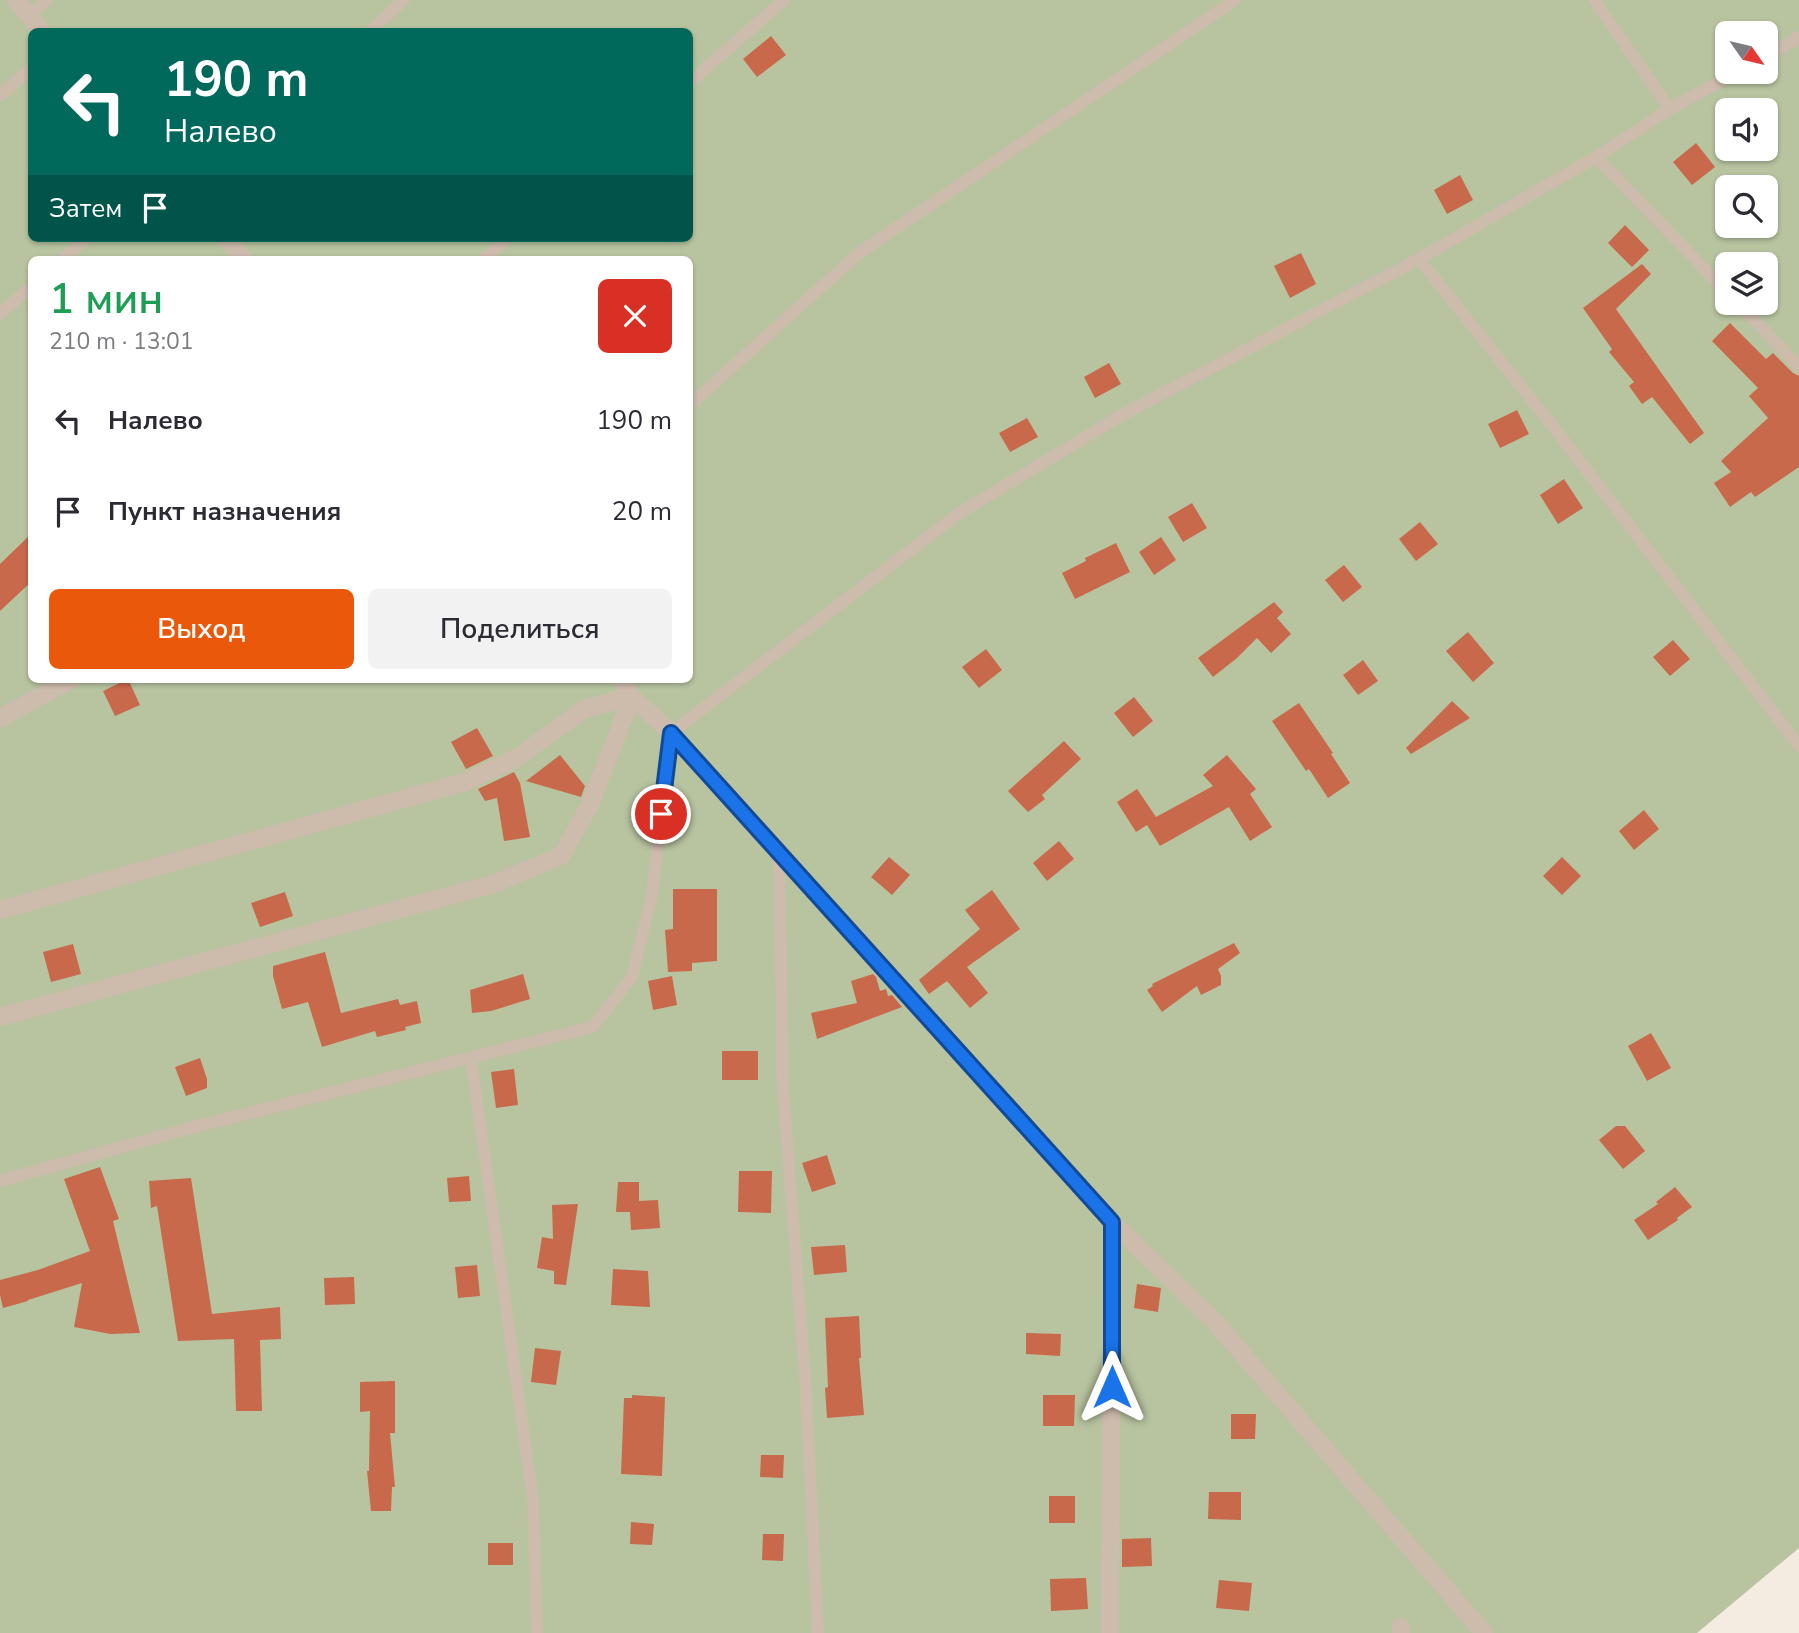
<!DOCTYPE html>
<html lang="ru">
<head>
<meta charset="utf-8">
<style>
	:root { --surface:#fff; --page:#f2f2f3; --text:#2b2b33; --muted:#7c7c81; --accent:#ea580c }
	body { margin:0; font-family:"Nunito Sans",sans-serif; background:var(--page); color:var(--text); height:100vh; display:flex; flex-direction:column; font-size:26px; white-space:nowrap }
	* { box-sizing:border-box; margin:0 }
	p { font-size:23px; color:var(--muted) }
	.icon { flex:none; width:38px; height:38px; fill:none; stroke:currentColor; stroke-width:2; stroke-linecap:round; stroke-linejoin:round }
	.map { position:relative; flex:1; overflow:hidden }
	.details { position:absolute; left:28px; top:256px; width:665px; height:427px; display:flex; flex-direction:column; background:var(--surface); border-radius:10px; box-shadow:0 2px 5px #0004 }
	.details>* { flex:none }
	.banner { position:absolute; left:28px; top:28px; width:665px; height:214px; border-radius:10px; box-shadow:0 2px 5px #0004; background:#00695c; color:#fff; overflow:hidden }
	.needle { width:46px; rotate:124deg }
	.fabs { position:absolute; left:1715px; top:21px; display:grid; gap:14px }
	.fabs a { display:grid; place-items:center; width:63px; height:63px; border-radius:10px; background:var(--surface); box-shadow:0 2px 5px #0004; font-size:35px }
	.pin { position:absolute; display:grid; place-items:center; width:60px; height:60px; color:#fff; margin:-30px; border:4px solid #fff; border-radius:50%; box-shadow:0 2px 7px #0007 }
	.me { position:absolute; width:77px; margin:-38px; rotate:0deg; stroke-linejoin:round; filter:drop-shadow(0 0 5px #0008) }
	.turn { display:flex; align-items:center; gap:24px; height:147px; padding:0 21px; font-size:32px }
	.turn .icon { width:91px; height:91px; stroke-width:2.5 }
	.turn b { display:block; font-size:49px; line-height:60px }
	.then { display:flex; align-items:center; height:66px; padding:0 21px; background:#0003; gap:14px; font-size:26px }
	.round { display:grid; place-items:center; flex:none; width:74px; height:74px; border-radius:10px; background:var(--page) }
	.headline { display:flex; align-items:center; justify-content:space-between; height:119px; padding:0 21px }
	h1 { font-size:42px; font-weight:600; line-height:52px; color:#1e9e55 }
	.action { display:flex; gap:14px; margin-top:auto; padding:14px 21px }
	.action a { flex:1; height:80px; border-radius:10px; background:var(--accent); color:#fff; font-size:28px; font-weight:600; line-height:80px; text-align:center }
	.action a+a { background:var(--page); color:var(--text) }
	ul { padding:0; list-style:none }
	li { display:flex; align-items:center; gap:21px; height:91px; padding:0 21px }
	li div { flex:1 }
	li b { display:block; font-size:26px }
	li em { font-style:normal }
	.map>svg:first-child { display:block }
	.green { fill:#b8c4a0; fill-rule:evenodd }
	.building { fill:#c8694b }
	.lines { fill:none; stroke-linecap:round; stroke-linejoin:round }
	.lane { stroke:#cdbbac; stroke-width:12 }
	.street { stroke:#cdbbac; stroke-width:18 }
	.route-casing { stroke:#114b97; stroke-width:18 }
	.route { stroke:#1a73e8; stroke-width:12 }
</style>
</head>
<body>
<div class="map">
<svg width="1799" height="1633" viewBox="0 0 1799 1633">
	<rect width="100%" height="100%" fill="#f4ebe1"/>
	<path class="green" d="M0,0H1799V1548L1697,1633H0ZM32,32H690V238H32ZM1727,33H1766V72H1727ZM1727,110H1766V149H1727ZM1727,187H1766V226H1727ZM32,259H690V679H32ZM1727,264H1766V303H1727Z"/>
	<path class="building" d="M771,36L786,55L757,77L743,59Z
		M1696,143L1715,167L1692,185L1673,162Z
		M1460,175L1473,200L1447,214L1434,190Z
		M1625,225L1649,250L1632,267L1608,243Z
		M1301,253L1316,284L1290,298L1274,266Z
		M1642,264L1651,274L1616,309L1704,433L1690,444L1652,397L1642,404L1629,386L1634,382L1609,352L1612,349L1583,308Z
		M1730,323L1766,359L1773,353L1793,373L1799,376V467L1755,497L1751,492L1730,507L1714,483L1731,472L1721,461L1768,418L1749,396L1758,388L1712,341Z
		M1109,363L1121,384L1095,398L1084,377Z
		M1517,410L1529,434L1500,448L1488,424Z
		M1027,418L1038,437L1010,452L999,433Z
		M1564,479L1583,508L1558,524L1540,495Z
		M1192,503L1207,528L1183,542L1168,517Z
		M1420,522L1438,544L1416,561L1399,539Z
		M32,533V581L0,611V564Z
		M1161,537L1176,560L1154,575L1139,552Z
		M1116,543L1130,572L1075,599L1062,573L1086,561L1085,558Z
		M1344,565L1362,587L1343,602L1325,580Z
		M1274,602L1283,612L1277,618L1291,634L1271,653L1257,638L1237,658L1213,677L1198,658Z
		M1468,632L1494,663L1473,682L1446,651Z
		M1673,640L1690,659L1670,676L1653,657Z
		M986,649L1002,670L979,688L962,667Z
		M1363,660L1378,681L1358,695L1343,675Z
		M128,679L140,705L115,716L103,691Z
		M1134,697L1153,721L1133,737L1114,713Z
		M1452,701L1470,718L1411,754L1406,748Z
		M1299,703L1333,753L1331,754L1350,783L1328,798L1309,769L1306,771L1272,721Z
		M477,728L493,756L466,769L451,742Z
		M1064,741L1081,759L1042,795L1045,799L1028,812L1008,791Z
		M560,755L585,786L581,797L526,781Z
		M1227,755L1256,789L1250,794L1272,827L1250,841L1229,807L1160,846L1147,825L1136,832L1117,802L1137,789L1156,817L1213,786L1203,775Z
		M514,772L520,783L530,837L504,841L497,798L485,801L478,789Z
		M1644,810L1659,829L1634,850L1619,831Z
		M1059,841L1074,859L1047,881L1033,863Z
		M889,857L910,875L892,895L871,877Z
		M1562,857L1581,876L1562,895L1543,876Z
		M673,889H717V961L692,963V971L668,972L665,930L673,929Z
		M992,890L1020,929L967,967L988,993L970,1008L947,981L929,994L919,980L980,929L965,910Z
		M285,892L293,916L260,927L251,903Z
		M1234,943L1240,953L1218,969L1221,976V985L1201,995L1197,986L1162,1012L1147,990L1153,986L1152,984Z
		M73,944L81,974L51,982L43,952Z
		M325,952L341,1013L398,999L400,1005L417,1001L421,1023L405,1027L406,1030L377,1037L375,1031L322,1047L308,1002L282,1009L273,976V966Z
		M523,974L530,999L491,1011L472,1013L470,990Z
		M873,974L876,977L880,991L886,989L888,996L892,995L902,1007L817,1039L811,1013L857,1003L851,981Z
		M672,976L677,1005L653,1010L648,981Z
		M1651,1033L1671,1068L1647,1081L1628,1046Z
		M722,1051H758V1080H722Z
		M200,1058L207,1079V1088L186,1096L175,1067Z
		M514,1069L518,1105L496,1108L491,1072Z
		M1616,1126H1625L1645,1151L1623,1169L1599,1140Z
		M827,1155L836,1184L812,1192L802,1163Z
		M100,1167L119,1219L113,1221L140,1333L110,1334L74,1327L82,1283L28,1300V1301L3,1308L0,1295V1280L38,1270L90,1251L64,1179Z
		M739,1171H772L771,1213L738,1212Z
		M469,1176L471,1201L449,1202L447,1178Z
		M191,1178L212,1314L280,1307L281,1339L260,1340L262,1411H236L234,1339L178,1341L157,1206L151,1208L149,1181Z
		M618,1182H639V1201L658,1200L660,1228L631,1230L630,1212H616Z
		M1675,1187L1692,1207L1677,1218L1678,1220L1648,1240L1634,1220L1658,1204L1656,1202Z
		M578,1204L566,1285L554,1284V1271L537,1268L542,1237L553,1239L552,1205Z
		M845,1245L847,1272L814,1275L811,1247Z
		M477,1265L480,1296L458,1298L455,1267Z
		M613,1269L648,1271L650,1307L611,1305Z
		M354,1277L355,1304L325,1305L324,1278Z
		M1137,1284L1161,1288L1158,1312L1134,1308Z
		M859,1316L861,1358H859L864,1415L827,1418L825,1388L828,1387L825,1318Z
		M1026,1333L1061,1334L1060,1356L1026,1354Z
		M535,1348L561,1351L556,1385L531,1382Z
		M395,1381V1433H390L395,1487H392L391,1511H371L367,1471H369L370,1411L360,1412V1382Z
		M632,1395L665,1397L662,1476L621,1474L624,1398H632Z
		M1043,1395H1075L1074,1426H1043Z
		M1231,1414H1256L1255,1439H1231Z
		M761,1455H784L783,1478L760,1477Z
		M1209,1492H1241V1520L1208,1519Z
		M1049,1496H1075V1523H1049Z
		M631,1522L654,1524L652,1545L630,1544Z
		M763,1534H784L783,1561L762,1560Z
		M1151,1538L1152,1566L1122,1567V1539Z
		M488,1543H513V1565H488Z
		M1086,1578L1088,1609L1051,1611L1050,1579Z
		M1219,1580L1252,1583L1249,1611L1216,1608Z"/>
	<g class="lines">
		<path class="lane" d="M1594,0L1670,109
			M29,16L47,0
			M369,32L404,0
			M1766,56L1799,37
			M690,82L784,0
			M0,96L32,67
			M1596,157L1727,292
			M63,259L87,238
			M484,259L508,238
			M1419,259L1555,429L1799,746
			M1738,303L1799,367
			M0,314L32,286
			M690,405L859,253L1235,0
			M779,852L783,1087L806,1390L818,1633
			M471,1059L533,1499L537,1633
			M0,1181L198,1126L593,1027L632,977L652,895L671,733L958,514L1122,415L1419,259L1596,157L1670,109L1737,72"/>
		<path class="street" d="M16,0L43,32
			M226,238L244,259
			M621,679L632,697L671,733L1112,1222L1215,1322L1484,1633
			M0,718L72,679
			M0,910L465,782L518,757L584,709L632,697
			M0,1017L493,884L561,856L589,807L632,697
			M1401,1627V1633
			M1110,1633L1112,1222"/>
	</g>
	<g class="lines">
		<g class="route-casing">
			<path id="route" d="M661,814L671,733L1112,1222V1387"/>
		</g>
		<use href="#route" class="route"/>
	</g>
</svg>
<div class="fabs">
<a><svg class="needle" viewBox="-14 -14 28 28"><path d="M0-13l5 13h-10z" fill="#e53935"/><path d="M0 13l5-13h-10z" fill="#7c7c81"/></svg></a>
<a><svg class="icon" aria-label="sound" viewBox="0 0 24 24"><path d="M4 9h4l5-4v14l-5-4H4zM17 9q2 3 0 6"/></svg></a>
<a><svg class="icon" aria-label="search" viewBox="0 0 24 24"><circle cx="10" cy="10" r="6"/><path d="M15 15l6 6"/></svg></a>
<a><svg class="icon" aria-label="layers" viewBox="0 0 24 24"><path d="M12 4l9 5-9 5-9-5zM3 14l9 5 9-5"/></svg></a>
</div>
<div class="pin" style="left:661px;top:814px;background:#d93025"><svg class="icon" aria-label="arrive" viewBox="0 0 24 24"><path d="M6 21V4h12l-3 4 3 4H6"/></svg></div>
<svg class="me" style="left:1112px;top:1387px" viewBox="-20 -20 40 40"><path d="M0-17L14 15 0 8-14 15z" fill="#1a73e8" stroke="#fff" stroke-width="4"/></svg>
<div class="banner">
<div class="turn"><svg class="icon" aria-label="left" viewBox="0 0 24 24"><path d="M17 20v-9H6M10 6l-5 5 5 5"/></svg><div><b>190 m</b>Налево</div></div>
<div class="then">Затем<svg class="icon" aria-label="arrive" viewBox="0 0 24 24"><path d="M6 21V4h12l-3 4 3 4H6"/></svg></div>
</div>
<section class="details">
<div class="headline"><div><h1>1 мин</h1><p>210 m · 13:01</p></div><a class="round" style="background:#d93025;color:#fff"><svg class="icon" aria-label="close" viewBox="0 0 24 24"><path d="M6 6l12 12M18 6L6 18"/></svg></a></div>
<ul>
<li><svg class="icon" aria-label="left" viewBox="0 0 24 24"><path d="M17 20v-9H6M10 6l-5 5 5 5"/></svg><div><b>Налево</b></div><em>190 m</em></li>
<li><svg class="icon" aria-label="arrive" viewBox="0 0 24 24"><path d="M6 21V4h12l-3 4 3 4H6"/></svg><div><b>Пункт назначения</b></div><em>20 m</em></li>
</ul>
<div class="action"><a>Выход</a><a>Поделиться</a></div>
</section>
</div>
</body>
</html>
